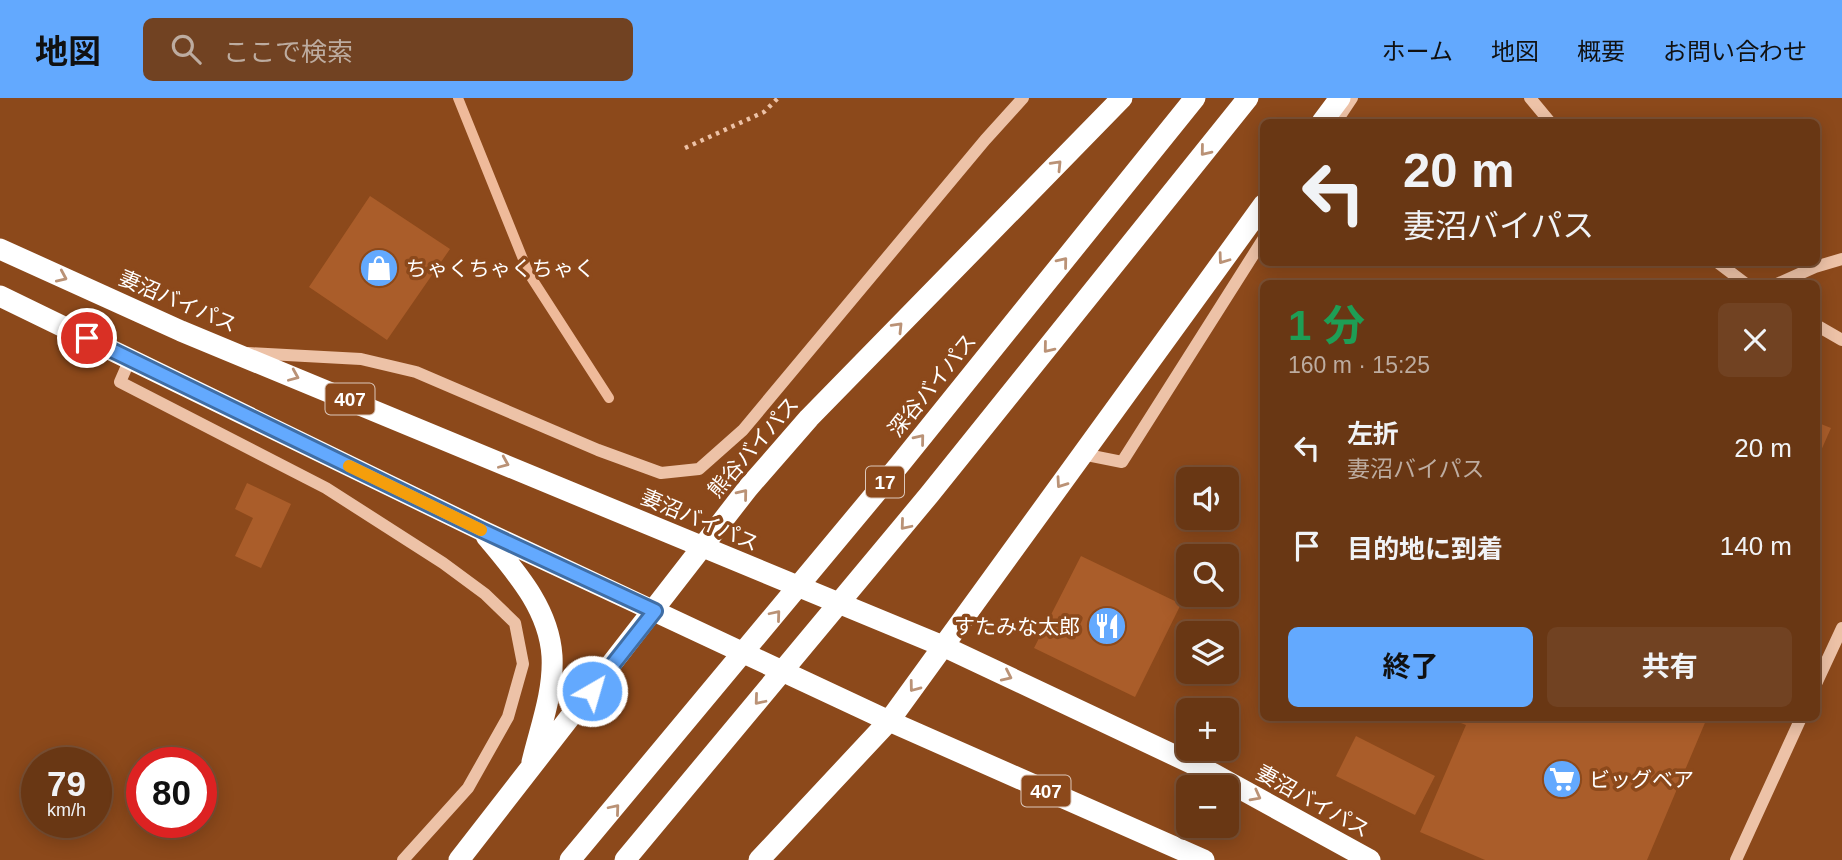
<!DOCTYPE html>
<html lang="ja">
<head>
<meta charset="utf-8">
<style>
	:root { --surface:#693714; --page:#714222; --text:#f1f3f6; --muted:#bdaca0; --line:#7c5134; --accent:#63a9fe }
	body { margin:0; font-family:Helvetica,"Noto Sans JP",sans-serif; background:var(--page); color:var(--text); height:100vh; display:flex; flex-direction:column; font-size:26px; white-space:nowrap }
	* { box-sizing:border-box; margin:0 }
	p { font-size:23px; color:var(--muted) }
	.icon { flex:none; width:38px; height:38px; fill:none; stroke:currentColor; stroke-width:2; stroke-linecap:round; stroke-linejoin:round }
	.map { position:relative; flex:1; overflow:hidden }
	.drawer { position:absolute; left:1260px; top:182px; width:560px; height:441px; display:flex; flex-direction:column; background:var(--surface); border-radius:10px; box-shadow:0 4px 18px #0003,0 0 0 2px var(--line) }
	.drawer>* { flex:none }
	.hud { position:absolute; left:1260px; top:21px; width:560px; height:147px; border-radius:10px; box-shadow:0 4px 18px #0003,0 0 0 2px var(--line); background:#693714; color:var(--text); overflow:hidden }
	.tools { position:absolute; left:1176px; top:369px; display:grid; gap:14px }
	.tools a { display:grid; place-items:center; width:63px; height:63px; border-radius:10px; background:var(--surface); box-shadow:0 4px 18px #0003,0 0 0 2px var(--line); font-size:35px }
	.speed { position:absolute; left:21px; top:649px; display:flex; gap:14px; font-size:35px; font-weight:700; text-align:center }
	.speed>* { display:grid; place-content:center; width:91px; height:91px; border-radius:50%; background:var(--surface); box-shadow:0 4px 18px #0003,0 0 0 2px var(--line); line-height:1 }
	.speed small { font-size:18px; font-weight:400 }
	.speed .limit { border:10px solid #d22; background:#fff; color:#111 }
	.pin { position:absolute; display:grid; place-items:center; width:60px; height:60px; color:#fff; margin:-30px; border:4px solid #fff; border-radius:50%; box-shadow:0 2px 7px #0007 }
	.me { position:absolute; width:77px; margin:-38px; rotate:38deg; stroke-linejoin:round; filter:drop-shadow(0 0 5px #0008) }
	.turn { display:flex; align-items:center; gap:24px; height:147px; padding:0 28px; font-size:32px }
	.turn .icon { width:91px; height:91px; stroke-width:2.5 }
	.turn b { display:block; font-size:49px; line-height:60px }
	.round { display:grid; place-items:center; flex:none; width:74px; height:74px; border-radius:10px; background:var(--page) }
	.headline { display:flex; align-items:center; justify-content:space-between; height:119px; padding:0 28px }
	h1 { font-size:42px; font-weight:700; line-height:52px; color:#1e9e55 }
	.button { display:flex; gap:14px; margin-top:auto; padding:14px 28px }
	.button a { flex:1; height:80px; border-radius:10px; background:var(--accent); color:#111; font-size:28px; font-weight:700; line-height:80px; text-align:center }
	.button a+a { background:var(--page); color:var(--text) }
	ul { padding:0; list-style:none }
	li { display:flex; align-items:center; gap:21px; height:98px; padding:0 28px }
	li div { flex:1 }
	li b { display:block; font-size:26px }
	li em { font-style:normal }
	header { display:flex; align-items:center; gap:42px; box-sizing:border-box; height:98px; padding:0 35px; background:var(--accent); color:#111 }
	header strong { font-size:33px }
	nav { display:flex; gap:38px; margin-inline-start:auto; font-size:24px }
	.search { width:490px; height:63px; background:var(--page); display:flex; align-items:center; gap:18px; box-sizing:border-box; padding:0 24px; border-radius:10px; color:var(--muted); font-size:26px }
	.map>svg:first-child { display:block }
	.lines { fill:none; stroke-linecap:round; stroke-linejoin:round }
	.stream { stroke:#efba9a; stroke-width:10 }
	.building { fill:#aa5d2a }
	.path { stroke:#edc2a7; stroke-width:4.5; stroke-dasharray:3.5 5; stroke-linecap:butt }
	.minor { stroke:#edc2a7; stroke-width:12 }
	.highway { stroke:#fff; stroke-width:21 }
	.highway-bridge { stroke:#fff; stroke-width:21 }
	.oneway { stroke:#ba9276 }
	.route-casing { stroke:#406ea5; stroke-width:18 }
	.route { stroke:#63a9fe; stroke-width:12 }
	.slow { stroke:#f59e0b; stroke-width:12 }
	.labels { text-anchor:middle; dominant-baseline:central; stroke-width:7; stroke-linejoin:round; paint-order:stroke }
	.shield { fill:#8c491b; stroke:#dcc8bb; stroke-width:2 }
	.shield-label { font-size:19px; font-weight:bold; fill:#fff }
	.poi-label { font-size:21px; fill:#fff; stroke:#8c491b; text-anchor:start }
	.street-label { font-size:21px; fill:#fff; stroke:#8c491b }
</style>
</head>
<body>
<header>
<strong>地図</strong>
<div class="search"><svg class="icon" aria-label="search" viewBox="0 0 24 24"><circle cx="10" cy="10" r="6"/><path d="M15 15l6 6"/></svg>ここで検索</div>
<nav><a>ホーム</a><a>地図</a><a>概要</a><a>お問い合わせ</a></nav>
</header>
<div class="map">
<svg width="1842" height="762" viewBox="0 0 1842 762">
	<rect width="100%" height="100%" fill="#8c491b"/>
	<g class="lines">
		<path class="stream" d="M458,0L529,176L609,300"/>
	</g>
	<path class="building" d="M370,98L450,151L387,242L309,189Z
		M1816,324L1831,330L1816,364Z
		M247,385L291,406L261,470L235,458L253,420L235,411Z
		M1081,458L1181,506L1135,599L1034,550Z
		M1448,620H1707L1647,762H1485L1420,734L1466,627Z
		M1356,638L1435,678L1415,717L1336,678Z"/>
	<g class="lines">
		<path class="path" d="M685,50L764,14L778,0"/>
		<path class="minor" d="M1530,0L1550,24
			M1336,24L1352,0
			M1717,164L1746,186
			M1777,186L1815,169L1842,161
			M1816,227L1842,242
			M248,255L361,261L416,274L598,352L661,375L699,371L743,332L985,42L1023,0
			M130,261L120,284L326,390L443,465L485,496L515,525L523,566L508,619L468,690L403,762
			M1082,356L1122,364L1264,140
			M1816,586L1842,530
			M1736,762L1801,620"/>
		<path class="highway" d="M1322,24L1340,0
			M0,151L181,233L945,549L1212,675L1370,762
			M0,198L481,432L889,623L1204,762
			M486,438C515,473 549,510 552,558C554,594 540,630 532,664
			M459,762L748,390L809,320L1122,0
			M759,762L889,623L1264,106"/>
		<path class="highway-bridge" d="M570,762L900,366L1195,0
			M625,762L929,397L1248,0"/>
	</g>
	<defs><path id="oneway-chevron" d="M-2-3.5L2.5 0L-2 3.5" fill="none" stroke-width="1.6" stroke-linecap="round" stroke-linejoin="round" transform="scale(1.75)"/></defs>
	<g class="oneway">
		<use href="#oneway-chevron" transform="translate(1205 53) rotate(129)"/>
		<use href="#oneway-chevron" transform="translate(1057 67) rotate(-46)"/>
		<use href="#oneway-chevron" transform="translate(1223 161) rotate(126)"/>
		<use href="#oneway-chevron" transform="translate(1063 164) rotate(-51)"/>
		<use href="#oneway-chevron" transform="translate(62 179) rotate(24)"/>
		<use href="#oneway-chevron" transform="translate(898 229) rotate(-46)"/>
		<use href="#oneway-chevron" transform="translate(1048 250) rotate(129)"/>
		<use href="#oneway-chevron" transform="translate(294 278) rotate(23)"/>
		<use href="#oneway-chevron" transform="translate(920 341) rotate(-51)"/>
		<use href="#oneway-chevron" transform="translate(504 365) rotate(23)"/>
		<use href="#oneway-chevron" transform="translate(1061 385) rotate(125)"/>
		<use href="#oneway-chevron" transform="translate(743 396) rotate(-51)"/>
		<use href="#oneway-chevron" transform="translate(905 427) rotate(130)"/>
		<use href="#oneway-chevron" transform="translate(776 517) rotate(-50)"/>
		<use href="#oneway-chevron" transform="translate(1007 578) rotate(25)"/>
		<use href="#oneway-chevron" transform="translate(914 589) rotate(127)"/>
		<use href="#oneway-chevron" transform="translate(759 602) rotate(130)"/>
		<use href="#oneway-chevron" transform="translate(1256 698) rotate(28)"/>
		<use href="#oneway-chevron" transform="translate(615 711) rotate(-50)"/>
	</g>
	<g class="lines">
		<g class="route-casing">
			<path id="route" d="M87,240L481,432L655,513L592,593"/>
		</g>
		<use href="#route" class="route"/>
		<path class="slow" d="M349,368L481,432"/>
	</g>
	<defs>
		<g id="shop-disc" transform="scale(2.0125)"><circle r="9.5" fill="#63a9fe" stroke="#8c491b"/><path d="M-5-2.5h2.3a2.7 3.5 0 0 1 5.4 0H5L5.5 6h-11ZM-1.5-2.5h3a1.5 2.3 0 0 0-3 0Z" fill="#fff"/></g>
		<g id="restaurant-disc" transform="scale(2.0125)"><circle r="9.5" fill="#63a9fe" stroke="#8c491b"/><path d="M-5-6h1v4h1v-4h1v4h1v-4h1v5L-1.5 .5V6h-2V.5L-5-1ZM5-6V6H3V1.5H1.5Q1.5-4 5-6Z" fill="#fff"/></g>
		<g id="supermarket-disc" transform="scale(2.0125)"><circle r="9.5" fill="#63a9fe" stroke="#8c491b"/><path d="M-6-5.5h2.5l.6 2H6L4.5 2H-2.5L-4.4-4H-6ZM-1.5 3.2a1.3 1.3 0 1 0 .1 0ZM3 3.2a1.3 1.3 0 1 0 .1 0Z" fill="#fff"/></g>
	</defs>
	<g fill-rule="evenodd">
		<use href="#shop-disc" x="379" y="170"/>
		<use href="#restaurant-disc" x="1107" y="528"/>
		<use href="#supermarket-disc" x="1562" y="681"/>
	</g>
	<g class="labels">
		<g class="shield">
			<rect x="325.5" y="285.5" width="49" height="31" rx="5"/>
			<rect x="866" y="368.5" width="38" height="31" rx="5"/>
			<rect x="1021.5" y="677.5" width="49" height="31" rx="5"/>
		</g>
		<g class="shield-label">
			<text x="350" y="301">407</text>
			<text x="885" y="384">17</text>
			<text x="1046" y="693">407</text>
		</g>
		<g class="poi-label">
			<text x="406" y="170">ちゃくちゃくちゃく</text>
			<text x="1080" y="528" text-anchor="end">すたみな太郎</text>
			<text x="1589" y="681">ビッグベア</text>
		</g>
		<g class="street-label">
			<text transform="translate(178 203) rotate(23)">妻沼バイパス</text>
			<text transform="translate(932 287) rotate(-51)">深谷バイパス</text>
			<text transform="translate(753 349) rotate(-49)">熊谷バイパス</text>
			<text transform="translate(700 422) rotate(23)">妻沼バイパス</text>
			<text transform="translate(1313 703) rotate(29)">妻沼バイパス</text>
		</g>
	</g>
</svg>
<div class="tools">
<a><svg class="icon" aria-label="sound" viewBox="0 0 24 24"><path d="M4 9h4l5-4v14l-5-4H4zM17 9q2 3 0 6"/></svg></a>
<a><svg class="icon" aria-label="search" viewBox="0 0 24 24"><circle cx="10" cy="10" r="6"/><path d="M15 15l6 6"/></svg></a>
<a><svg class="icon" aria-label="layers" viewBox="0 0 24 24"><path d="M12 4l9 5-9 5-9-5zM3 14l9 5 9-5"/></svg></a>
<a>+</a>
<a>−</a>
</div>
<div class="speed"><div>79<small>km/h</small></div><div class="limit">80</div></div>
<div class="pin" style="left:87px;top:240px;background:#d93025"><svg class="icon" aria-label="arrive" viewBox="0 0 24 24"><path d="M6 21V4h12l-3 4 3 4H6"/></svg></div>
<svg class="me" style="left:592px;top:593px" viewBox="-20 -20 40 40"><circle r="17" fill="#63a9fe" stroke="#fff" stroke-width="3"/><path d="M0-11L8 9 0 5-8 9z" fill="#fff"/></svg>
<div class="hud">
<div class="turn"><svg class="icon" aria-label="left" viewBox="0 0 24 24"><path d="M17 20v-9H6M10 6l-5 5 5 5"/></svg><div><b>20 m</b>妻沼バイパス</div></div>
</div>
<section class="drawer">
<div class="headline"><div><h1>1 分</h1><p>160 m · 15:25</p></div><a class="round"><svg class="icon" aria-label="close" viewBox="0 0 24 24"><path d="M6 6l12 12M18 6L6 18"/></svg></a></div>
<ul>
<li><svg class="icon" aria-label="left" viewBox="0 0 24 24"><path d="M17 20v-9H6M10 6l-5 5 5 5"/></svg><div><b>左折</b><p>妻沼バイパス</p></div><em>20 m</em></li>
<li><svg class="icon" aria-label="arrive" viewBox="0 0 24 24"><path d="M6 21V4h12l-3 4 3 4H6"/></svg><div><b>目的地に到着</b></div><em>140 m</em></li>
</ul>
<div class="button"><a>終了</a><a>共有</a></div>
</section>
</div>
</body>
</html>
